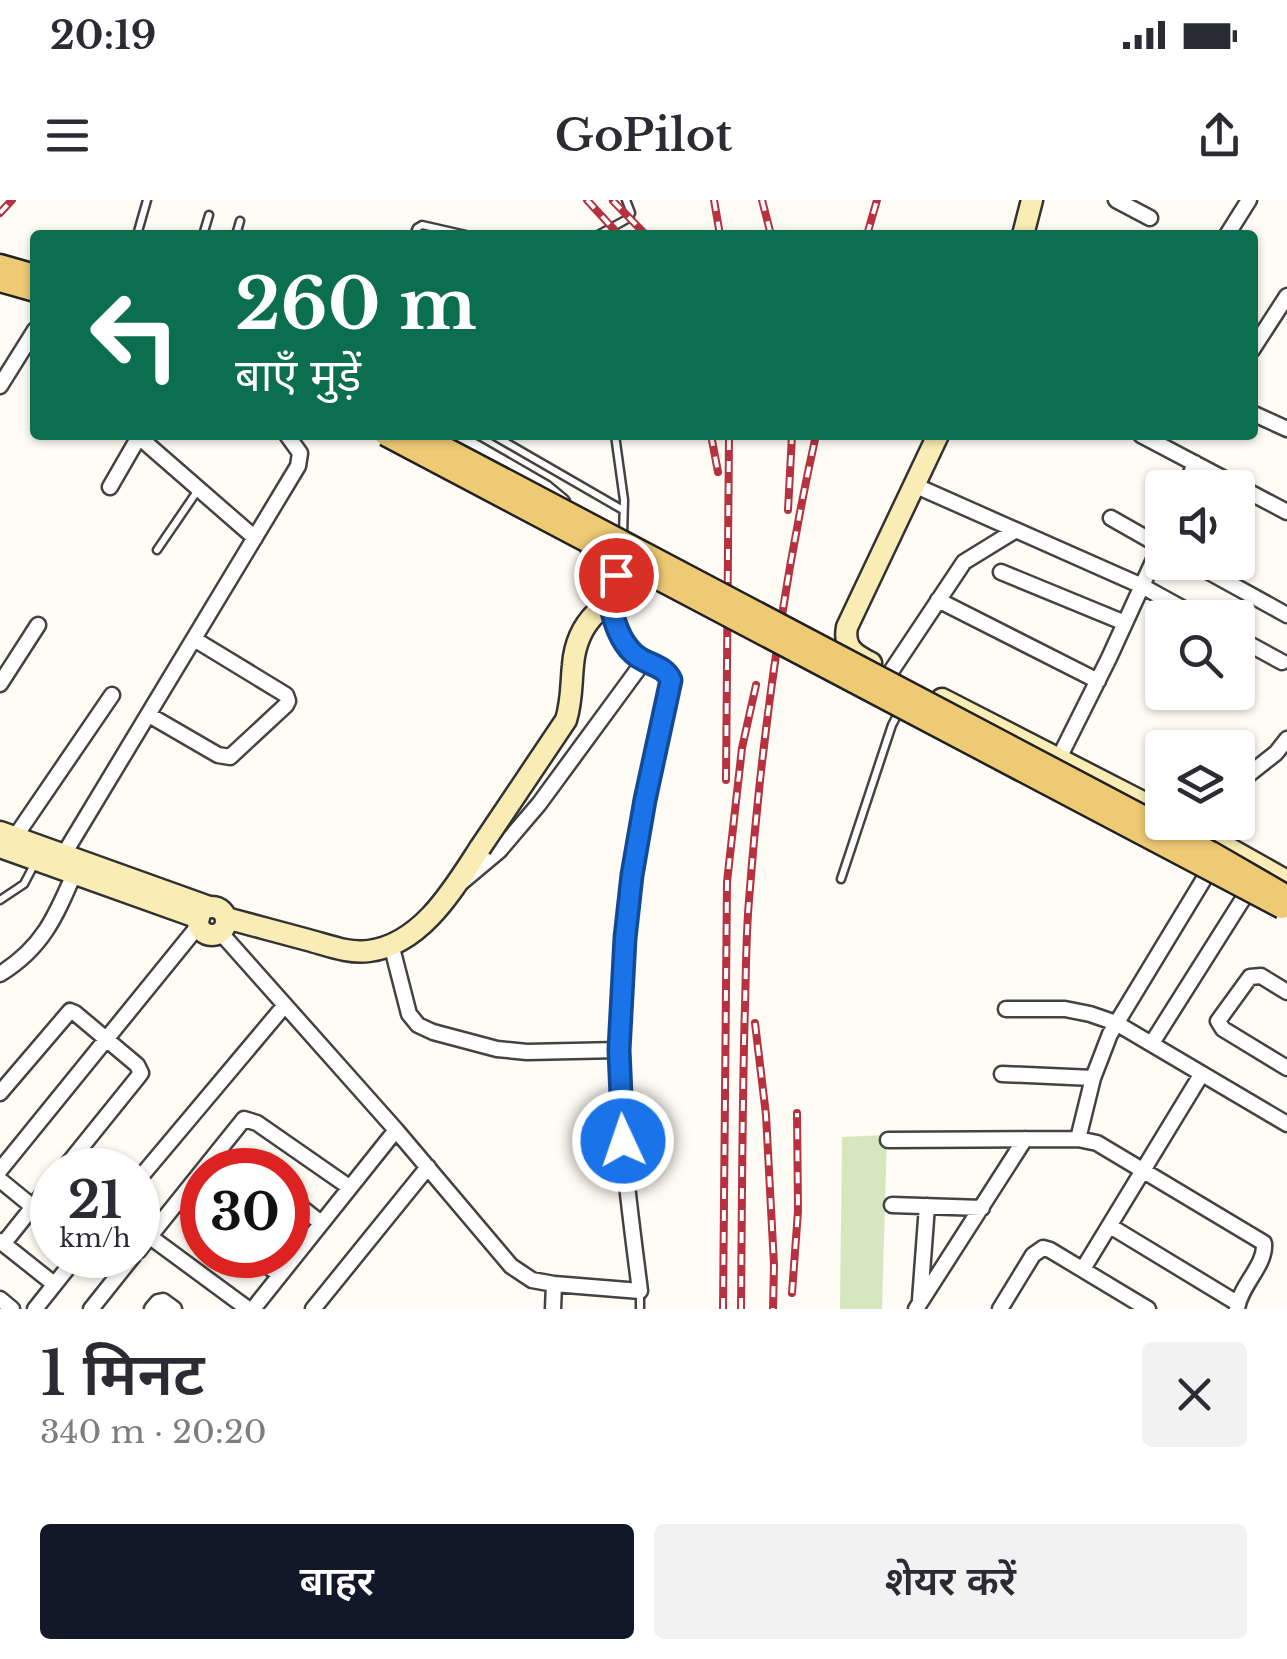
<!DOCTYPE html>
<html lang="hi">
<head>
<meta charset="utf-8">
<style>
	:root { --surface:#fff; --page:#f2f2f3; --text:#2b2b33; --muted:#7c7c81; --accent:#111827 }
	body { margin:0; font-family:"Libre Baskerville","Noto Sans Devanagari",serif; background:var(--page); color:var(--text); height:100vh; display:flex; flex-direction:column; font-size:38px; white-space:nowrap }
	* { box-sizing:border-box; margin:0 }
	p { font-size:32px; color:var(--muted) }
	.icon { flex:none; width:55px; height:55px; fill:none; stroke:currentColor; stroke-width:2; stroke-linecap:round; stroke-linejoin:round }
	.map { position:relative; height:1109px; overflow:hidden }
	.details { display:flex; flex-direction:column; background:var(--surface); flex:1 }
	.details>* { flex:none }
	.banner { position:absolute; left:30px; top:30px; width:1228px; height:210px; border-radius:10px; box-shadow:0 2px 8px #0004; background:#0b6e4f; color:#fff; overflow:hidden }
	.tools { position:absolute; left:1145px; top:270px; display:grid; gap:20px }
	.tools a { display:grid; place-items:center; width:110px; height:110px; border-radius:10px; background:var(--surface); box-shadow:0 2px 8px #0004; font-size:50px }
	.speed { position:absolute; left:30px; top:948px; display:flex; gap:20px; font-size:50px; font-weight:700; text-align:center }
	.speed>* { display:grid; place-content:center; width:130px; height:130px; border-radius:50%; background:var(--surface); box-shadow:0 2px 8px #0004; line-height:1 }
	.speed small { font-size:25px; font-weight:400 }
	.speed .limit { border:15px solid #d22; background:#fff; color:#111 }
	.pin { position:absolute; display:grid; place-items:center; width:85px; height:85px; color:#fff; margin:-42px; border:5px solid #fff; border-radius:50%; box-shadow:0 2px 10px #0007 }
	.me { position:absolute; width:110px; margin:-55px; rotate:357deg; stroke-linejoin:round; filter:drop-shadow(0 0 8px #0008) }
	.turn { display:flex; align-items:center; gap:35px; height:210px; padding:0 40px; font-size:45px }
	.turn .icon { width:130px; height:130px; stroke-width:2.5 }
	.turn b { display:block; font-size:70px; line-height:85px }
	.round { display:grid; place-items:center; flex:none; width:105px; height:105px; border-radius:10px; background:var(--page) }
	.head { display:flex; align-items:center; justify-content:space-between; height:170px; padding:0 40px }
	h1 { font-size:60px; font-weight:600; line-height:75px }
	.action { display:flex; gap:20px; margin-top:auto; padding:20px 40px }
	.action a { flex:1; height:115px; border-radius:10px; background:var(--accent); color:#fff; font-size:40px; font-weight:600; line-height:115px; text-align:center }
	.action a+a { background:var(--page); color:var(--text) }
	.status { display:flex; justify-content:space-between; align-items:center; height:70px; padding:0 50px; background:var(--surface); direction:ltr }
	.status svg { height:28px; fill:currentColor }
	header { display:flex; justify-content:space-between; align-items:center; height:130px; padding:0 40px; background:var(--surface); font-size:45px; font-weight:600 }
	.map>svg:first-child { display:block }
	.green { fill:#d6e7c0 }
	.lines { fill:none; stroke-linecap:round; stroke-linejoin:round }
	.lane-casing { stroke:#434343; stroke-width:11 }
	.street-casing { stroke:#434343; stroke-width:19 }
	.secondary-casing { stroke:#323232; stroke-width:25 }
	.primary-casing { stroke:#212121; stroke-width:25 }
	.lane { stroke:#fff; stroke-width:6 }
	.street { stroke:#fff; stroke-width:14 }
	.secondary { stroke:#f9edb5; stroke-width:20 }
	.primary { stroke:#eeca75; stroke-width:20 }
	.rail-casing { stroke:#b63240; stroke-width:8 }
	.rail { stroke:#fff; stroke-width:4; stroke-dasharray:11; stroke-linecap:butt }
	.secondary-bridge-casing { stroke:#323232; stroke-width:25; stroke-linecap:butt }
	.primary-bridge-casing { stroke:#212121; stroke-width:25; stroke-linecap:butt }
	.secondary-bridge { stroke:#f9edb5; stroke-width:20 }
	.primary-bridge { stroke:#eeca75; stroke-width:20 }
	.route-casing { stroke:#114b97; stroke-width:25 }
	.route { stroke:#1a73e8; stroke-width:18 }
</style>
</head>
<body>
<div class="status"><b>20:19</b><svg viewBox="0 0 49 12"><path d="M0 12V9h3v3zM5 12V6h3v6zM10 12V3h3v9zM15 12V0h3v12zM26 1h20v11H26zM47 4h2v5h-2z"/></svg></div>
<header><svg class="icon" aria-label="menu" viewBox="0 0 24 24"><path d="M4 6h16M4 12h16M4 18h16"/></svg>GoPilot<svg class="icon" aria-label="share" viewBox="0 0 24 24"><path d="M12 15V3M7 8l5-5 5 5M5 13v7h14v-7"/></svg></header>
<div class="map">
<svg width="1287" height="1109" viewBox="0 0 1287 1109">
	<rect width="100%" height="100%" fill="#fefcf4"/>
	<path class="green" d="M887,935L882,1109H840L842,937Z"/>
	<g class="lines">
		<g class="lane-casing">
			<path id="lane" d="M137,35L147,0
				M203,35L209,15
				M236,35L240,21
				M414,35L417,28L422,25L466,35
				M598,35L629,18L631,13L626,0
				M493,235L623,310
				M615,235L624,300L623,336
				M157,350L198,290
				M610,389L619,363
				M841,679L892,525L900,510
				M0,700L24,684L36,661
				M640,1109V1092"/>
		</g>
		<g class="street-casing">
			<path id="street" d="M1116,0L1150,18
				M1227,35L1249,0
				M1252,150L1287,96
				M0,186L35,130
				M1252,213L1287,229
				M453,235L545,288L562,302
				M1141,235L1287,312
				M139,237L255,338
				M914,285L1142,386L1200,418
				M110,287L140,235
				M1185,288L1195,263
				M1111,318L1162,347
				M1191,362L1287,415
				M1001,372L1125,423
				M938,400L1098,481
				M1238,438L1282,462
				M890,473L964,362L1016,330
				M0,484L38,425
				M149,515L218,555L230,557L286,505L288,501L286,495L194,439
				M1059,558L1109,458L1162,342
				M1238,583L1276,553L1287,539
				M15,637L112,495
				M61,659L298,266L300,253L287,235
				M462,682L499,651L539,604L644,461
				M220,732L396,930L511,1066L532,1080L554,1084L640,1091C630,1011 618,929 619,849C620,765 629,681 645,599C653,559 664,520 671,480C664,463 637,463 623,440C611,420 609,394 600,371C596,361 590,352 585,342
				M391,744L409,814L418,825L433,832L497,849L527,852L619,850
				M0,774C42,748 55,718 74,674
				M1287,792L1261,776L1250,777L1218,821L1223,829L1287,868
				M1006,809H1065L1090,814L1116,823L1287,924
				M1152,843L1253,683
				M1002,874L1093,878
				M0,893L70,811L75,813L137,865L141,873L138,877L63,970
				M1078,939L1093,878L1110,834L1213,664
				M888,940L1078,939L1097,943L1264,1043C1266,1066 1240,1085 1237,1109
				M0,970L199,725
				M0,980L33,1007
				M138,980L285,805
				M288,997L321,1023
				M892,1005L982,1008
				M1110,1026L1237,1103
				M149,1036L248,1109
				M0,1041L54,1084
				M4,1043L52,983
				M138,1051L244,919L257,923L349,987
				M253,1055L280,1075
				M1083,1069L1201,875
				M0,1099L12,1109
				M920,1100L927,1006
				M35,1109L78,1055
				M91,1109L134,1055
				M152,1109L158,1102L163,1101L174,1109
				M253,1109L396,930
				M313,1109L428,967
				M553,1109L554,1084
				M916,1109L1025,939
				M1000,1109L1033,1055L1043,1048L1050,1050L1148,1109"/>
		</g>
		<g class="secondary-casing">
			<path id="secondary" d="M1023,35L1032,0
				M871,463C855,455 843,448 847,427L938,235
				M942,499L1162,612
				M1182,622L1287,681
				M0,632L209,707
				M0,647L199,718
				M198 721a14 14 0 1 1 28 0a14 14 0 1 1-28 0Z
				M226,718C253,725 281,733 308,740C327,745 349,754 369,751C422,744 454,688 480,648"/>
		</g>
		<g class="primary-casing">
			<path id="primary" d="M0,65L35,75
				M0,81L35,91"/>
		</g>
		<use href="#lane" class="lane"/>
		<use href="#street" class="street"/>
		<use href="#secondary" class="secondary"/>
		<use href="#primary" class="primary"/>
		<g class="rail-casing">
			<path id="rail" d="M587,0L619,35
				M714,0L720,35
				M762,0L771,35
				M613,1L646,35
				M0,13L12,0
				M867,35L877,0
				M711,235L718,272
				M788,310L792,235
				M726,580L729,235
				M755,823L766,915L774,1065L773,1109
				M792,1093L798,1011L797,913
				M723,1109L727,682L742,548L756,485
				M741,1109C742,1008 742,907 745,806C746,771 746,735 749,700C761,544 782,388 816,235"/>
		</g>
		<use href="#rail" class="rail"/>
		<g class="secondary-bridge-casing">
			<path id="secondary-bridge" d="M480,648L566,520C572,501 571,484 573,465C577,414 612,399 652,377"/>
		</g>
		<g class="primary-bridge-casing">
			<path id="primary-bridge" d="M385,235L1282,708
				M421,235L1211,652L1287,696"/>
		</g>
		<use href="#secondary-bridge" class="secondary-bridge"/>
		<use href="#primary-bridge" class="primary-bridge"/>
	</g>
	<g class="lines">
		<g class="route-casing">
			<path id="route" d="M616,375L607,394C613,415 617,438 633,453C645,465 664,464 671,480L645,600L632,675L625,738L619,850L623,941"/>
		</g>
		<use href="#route" class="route"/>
	</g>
</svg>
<div class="tools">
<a><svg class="icon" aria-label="sound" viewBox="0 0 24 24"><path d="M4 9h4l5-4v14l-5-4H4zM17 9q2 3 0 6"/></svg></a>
<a><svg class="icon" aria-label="search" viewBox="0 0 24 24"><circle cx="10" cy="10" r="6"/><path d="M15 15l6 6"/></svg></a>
<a><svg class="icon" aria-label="layers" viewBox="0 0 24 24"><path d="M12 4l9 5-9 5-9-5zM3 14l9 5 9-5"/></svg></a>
</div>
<div class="speed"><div>21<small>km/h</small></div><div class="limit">30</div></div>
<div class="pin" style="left:616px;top:375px;background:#d93025"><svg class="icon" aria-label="arrive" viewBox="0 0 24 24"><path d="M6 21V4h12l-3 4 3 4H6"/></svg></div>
<svg class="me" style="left:623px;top:941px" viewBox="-20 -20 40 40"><circle r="17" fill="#1a73e8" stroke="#fff" stroke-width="3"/><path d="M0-11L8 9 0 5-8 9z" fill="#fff"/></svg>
<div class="banner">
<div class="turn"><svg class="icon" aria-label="left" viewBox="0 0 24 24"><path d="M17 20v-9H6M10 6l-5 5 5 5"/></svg><div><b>260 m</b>बाएँ मुड़ें</div></div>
</div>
</div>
<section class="details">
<div class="head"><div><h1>1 मिनट</h1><p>340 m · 20:20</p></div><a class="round"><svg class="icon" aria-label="close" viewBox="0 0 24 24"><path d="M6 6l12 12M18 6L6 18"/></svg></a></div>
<div class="action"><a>बाहर</a><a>शेयर करें</a></div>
</section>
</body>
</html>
